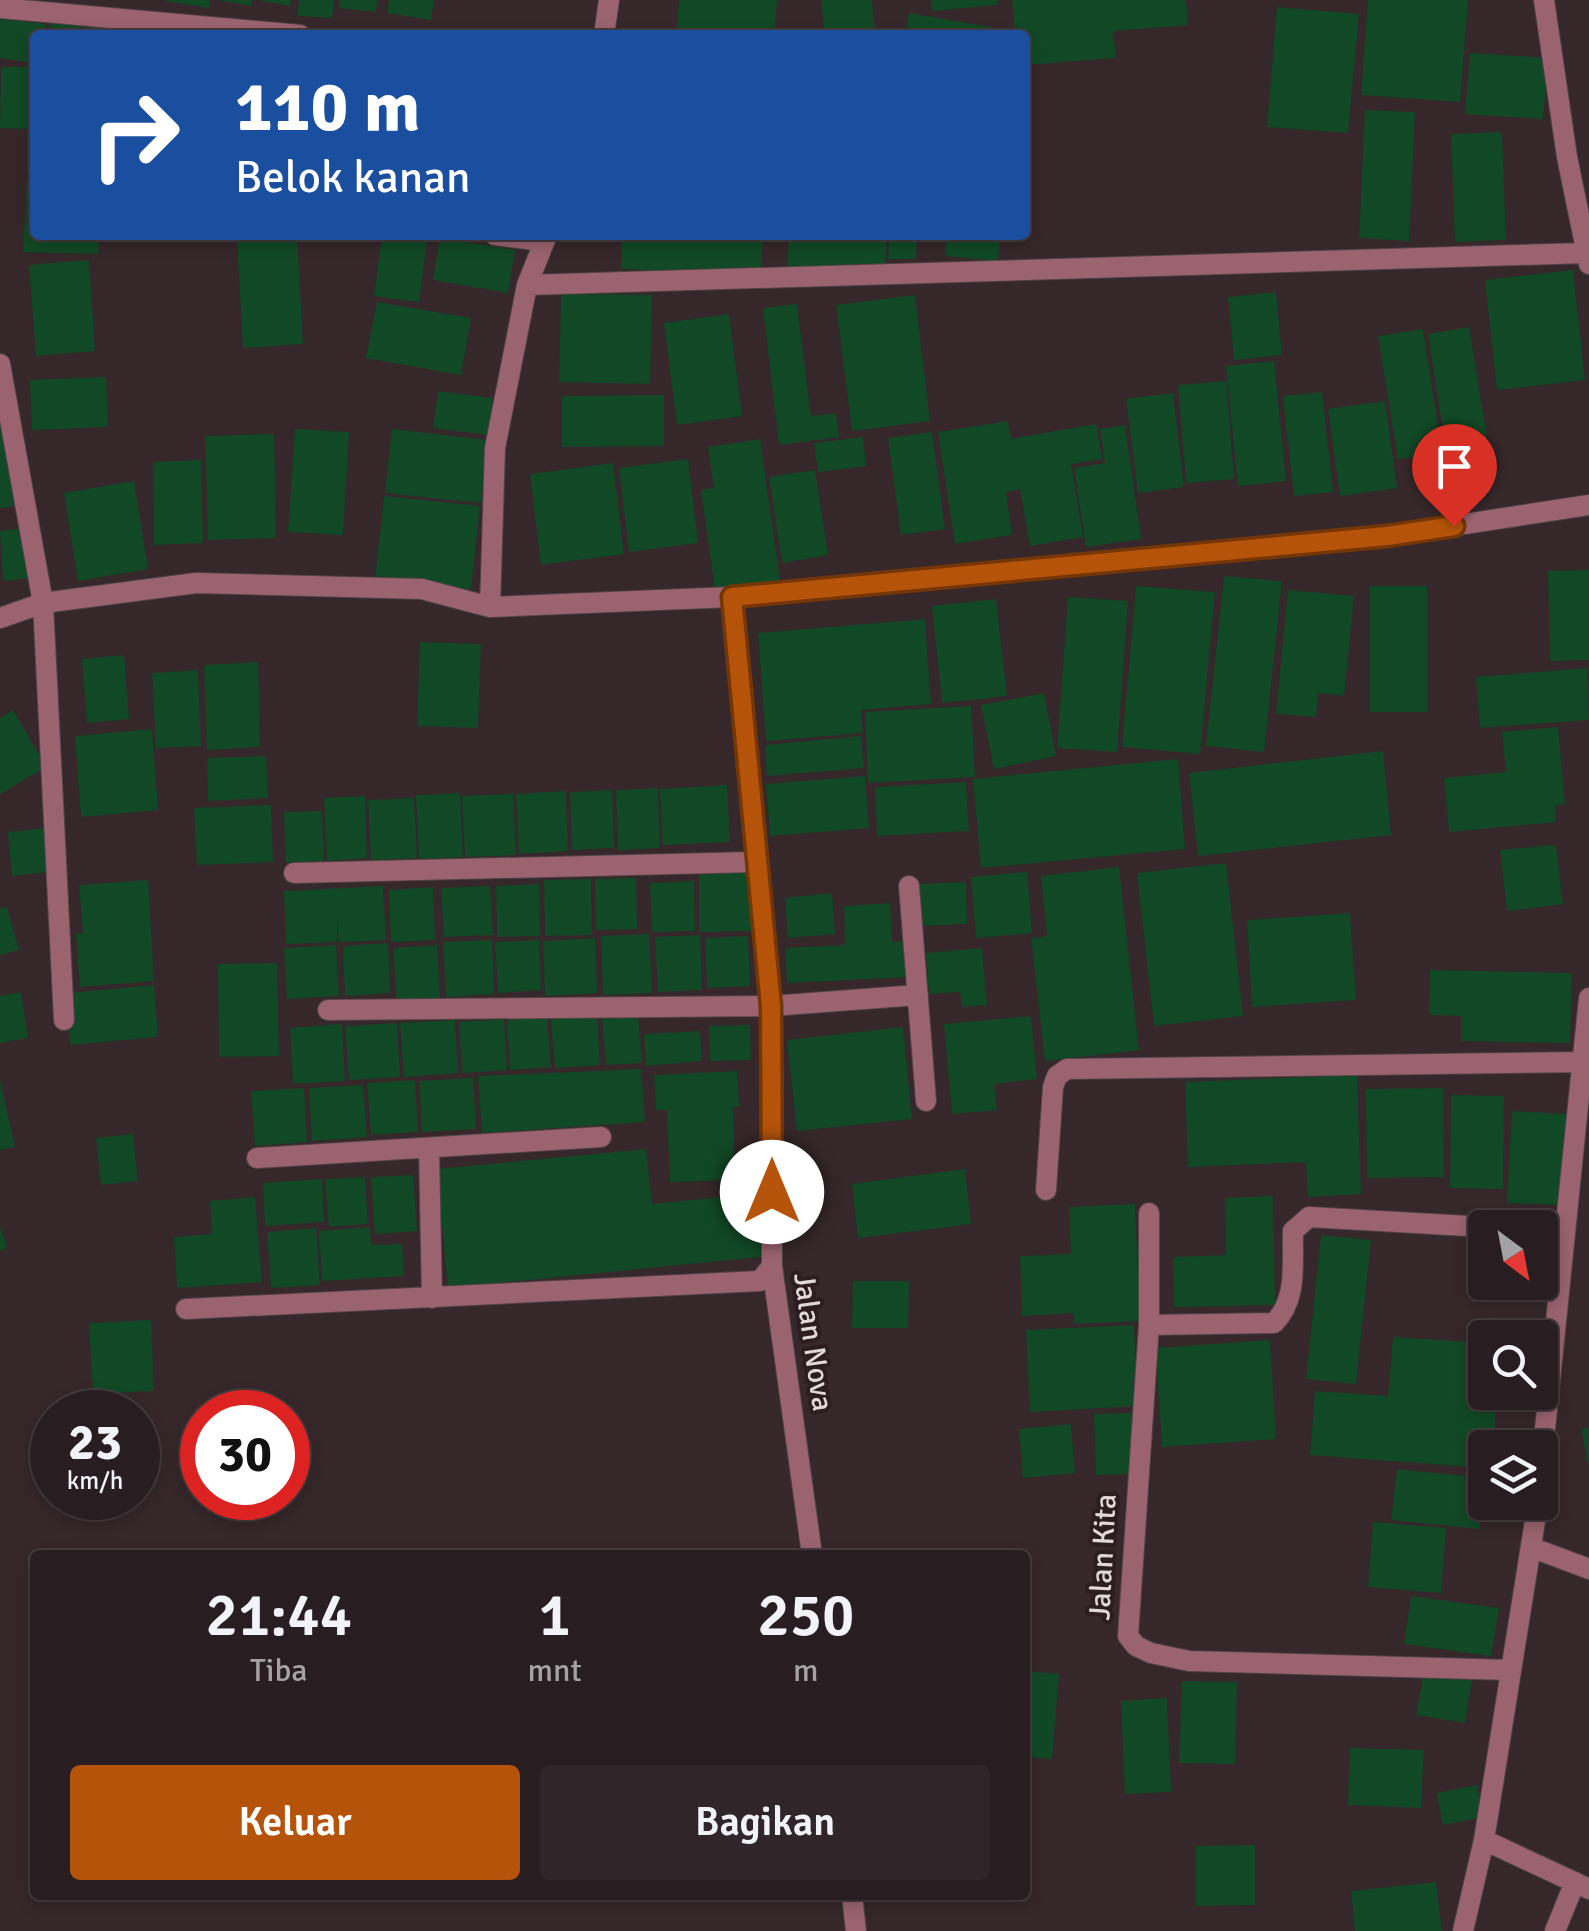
<!DOCTYPE html>
<html lang="id">
<head>
<meta charset="utf-8">
<style>
	:root { --surface:#281d20; --page:#302629; --text:#f1f3f6; --muted:#a5a2a5; --line:#443b3e; --accent:#b45309 }
	body { margin:0; font-family:Signika,sans-serif; background:var(--page); color:var(--text); height:100vh; display:flex; flex-direction:column; font-size:38px; white-space:nowrap }
	* { box-sizing:border-box; margin:0 }
	p { font-size:32px; color:var(--muted) }
	.icon { flex:none; width:55px; height:55px; fill:none; stroke:currentColor; stroke-width:2; stroke-linecap:round; stroke-linejoin:round }
	.map { position:relative; flex:1; overflow:hidden }
	.drawer { position:absolute; left:30px; top:1550px; width:1000px; height:350px; display:flex; flex-direction:column; background:var(--surface); border-radius:10px; box-shadow:0 5px 15px #0003,0 0 0 2px var(--line) }
	.drawer>* { flex:none }
	.hud { position:absolute; left:30px; top:30px; width:1000px; height:210px; border-radius:10px; box-shadow:0 5px 15px #0003,0 0 0 2px var(--line); background:#1a4fa0; color:#fff; overflow:hidden }
	.needle { width:65px; rotate:148deg }
	.buttons { position:absolute; left:1468px; top:1210px; display:grid; gap:20px }
	.buttons a { display:grid; place-items:center; width:90px; height:90px; border-radius:10px; background:var(--surface); box-shadow:0 5px 15px #0003,0 0 0 2px var(--line); font-size:50px }
	.speed { position:absolute; left:30px; top:1390px; display:flex; gap:20px; font-size:50px; font-weight:700; text-align:center }
	.speed>* { display:grid; place-content:center; width:130px; height:130px; border-radius:50%; background:var(--surface); box-shadow:0 5px 15px #0003,0 0 0 2px var(--line); line-height:1 }
	.speed small { font-size:25px; font-weight:400 }
	.speed .limit { border:15px solid #d22; background:#fff; color:#111 }
	.pin { position:absolute; display:grid; place-items:center; width:85px; height:85px; color:#fff; margin:-102px -42px; border-radius:50% 50% 50% 0; rotate:-45deg; box-shadow:0 0 10px #0007 }
	.pin .icon { rotate:45deg }
	.me { position:absolute; width:110px; margin:-55px; rotate:0deg; stroke-linejoin:round; filter:drop-shadow(0 0 8px #0008) }
	.turn { display:flex; align-items:center; gap:35px; height:210px; padding:0 40px; font-size:45px }
	.turn .icon { width:130px; height:130px; stroke-width:2.5 }
	.turn b { display:block; font-size:70px; line-height:85px }
	.eta { display:flex; justify-content:space-evenly; align-items:center; height:170px; text-align:center }
	.eta b { font-size:60px; font-weight:600; line-height:70px }
	.action { display:flex; gap:20px; margin-top:auto; padding:20px 40px }
	.action a { flex:1; height:115px; border-radius:10px; background:var(--accent); color:#fff; font-size:40px; font-weight:600; line-height:115px; text-align:center }
	.action a+a { background:var(--page); color:var(--text) }
	.map>svg:first-child { display:block }
	.building { fill:#114825 }
	.lines { fill:none; stroke-linecap:round; stroke-linejoin:round }
	.street-casing { stroke:#514346; stroke-width:22 }
	.street { stroke:#9a636f; stroke-width:20 }
	.route-casing { stroke:#753606; stroke-width:25 }
	.route { stroke:#b45309; stroke-width:18 }
	.labels { text-anchor:middle; dominant-baseline:central; stroke-width:8; stroke-linejoin:round; paint-order:stroke }
	.street-label { font-size:30px; fill:#e1d8d9; stroke:#2b1d20 }
</style>
</head>
<body>
<div class="map">
<svg width="1589" height="1931" viewBox="0 0 1589 1931">
	<rect width="100%" height="100%" fill="#35272a"/>
	<path class="building" d="M160,0H210L209,8Z
		M219,0H252L251,6Z
		M257,0H291L290,6Z
		M299,0H334L332,18L297,16Z
		M340,0H377L376,12L339,8Z
		M389,0H434L431,20L387,13Z
		M679,0H777L774,35H710L677,29Z
		M821,0H872L875,35H825Z
		M931,0H997V5L932,11Z
		M1012,0H1186L1188,25L1113,31L1116,58L1025,65V35H1015Z
		M1368,0H1468L1460,102L1361,95Z
		M1277,7L1359,14L1348,133L1267,127Z
		M909,13L1007,30L1006,35H905Z
		M0,19L46,24L44,35H35V63L0,58Z
		M51,21L82,24L81,35H49Z
		M85,23L121,27L120,35H84Z
		M1470,53L1548,58L1543,119L1465,114Z
		M1,67H35V129L0,128Z
		M1365,110L1415,112L1409,241L1359,238Z
		M27,132H35V172H27Z
		M1502,132L1506,240L1455,242L1451,134Z
		M27,178H35V235H99L98,254L23,252Z
		M622,235H763L761,275L621,269Z
		M789,235H887L885,274L787,271Z
		M889,235H917L916,259H888Z
		M947,235H1000L998,261L945,256Z
		M382,236L427,241L419,302L374,296Z
		M297,237L303,344L243,348L237,241Z
		M440,238L515,250L508,293L433,280Z
		M89,260L95,351L36,356L29,265Z
		M1573,270L1585,380L1497,390L1485,280Z
		M1276,292L1282,355L1234,360L1228,297Z
		M561,294L652,295L650,384L559,382Z
		M915,295L930,421L852,431L836,305Z
		M377,302L471,318L461,375L366,358Z
		M797,304L811,416L836,413L839,437L779,445L763,308Z
		M729,314L742,416L677,425L664,323Z
		M1469,327L1492,469L1450,476L1428,334Z
		M1423,329L1442,452L1398,459L1378,336Z
		M1274,361L1286,481L1238,486L1226,366Z
		M106,377L108,427L32,430L30,380Z
		M1226,381L1234,479L1186,483L1178,385Z
		M438,391L493,398L488,435L433,428Z
		M1322,392L1333,492L1294,496L1283,396Z
		M1173,393L1184,487L1138,493L1126,399Z
		M664,395V446L562,447V396Z
		M1385,401L1397,488L1340,496L1328,409Z
		M1008,421L1011,439L1096,424L1102,459L1071,464L1083,537L1030,546L1020,489L1006,492L1012,535L955,544L938,432Z
		M0,423L15,506L0,508Z
		M1125,425L1141,539L1086,547L1074,468L1105,463L1100,429Z
		M295,429L349,432L343,535L288,532Z
		M392,429L488,440L481,503L385,493Z
		M932,432L945,529L901,535L888,438Z
		M274,434L276,538L208,540L205,436Z
		M863,437L866,466L818,472L814,443Z
		M760,439L780,581L715,590L701,490L714,488L708,447Z
		M688,459L698,543L629,552L619,468Z
		M201,460L203,543L154,545L153,462Z
		M613,463L624,554L541,565L530,474Z
		M815,470L828,555L782,563L769,477Z
		M134,481L148,569L78,581L64,493Z
		M384,496L480,506L471,589L375,579Z
		M27,528L33,578L3,581L0,531Z
		M1589,570V660L1550,661L1548,571Z
		M1224,576L1282,581L1264,752L1206,746Z
		M1136,586L1215,592L1200,754L1122,747Z
		M1370,586H1427V712H1370Z
		M1288,590L1354,596L1344,696L1318,693L1316,717L1276,714Z
		M1068,597L1128,601L1117,752L1057,748Z
		M996,599L1007,696L942,703L932,606Z
		M925,619L931,704L861,710L863,733L766,741L758,633Z
		M420,642L481,644L478,728L417,726Z
		M124,655L129,719L87,723L82,659Z
		M258,662L260,747L207,750L204,665Z
		M1588,668L1589,720L1480,728L1476,677Z
		M198,670L201,746L156,748L152,673Z
		M1044,693L1056,756L994,769L981,705Z
		M971,706L975,777L868,783L865,712Z
		M13,710L46,767L0,794V718Z
		M1558,727L1565,804L1555,805L1556,822L1449,832L1444,778L1506,772L1502,732Z
		M152,729L158,810L81,817L75,736Z
		M861,736L864,768L767,776L765,745Z
		M1383,751L1391,835L1198,856L1189,773Z
		M266,756L268,798L208,801L207,758Z
		M1178,759L1185,849L981,868L973,779Z
		M865,776L869,828L770,836L766,784Z
		M966,782L969,831L877,836L875,787Z
		M727,785L730,842L663,845L660,789Z
		M658,788L660,848L618,850L616,790Z
		M612,790L614,848L572,850L570,792Z
		M566,791L568,851L519,854L516,794Z
		M460,793L463,857L419,859L416,795Z
		M513,794L516,855L465,857L462,796Z
		M365,796L367,858L327,861L324,798Z
		M414,798L417,858L371,860L368,800Z
		M271,805L273,862L197,865L194,808Z
		M322,811L324,861L286,863L284,812Z
		M47,828L51,872L12,876L8,832Z
		M1556,845L1563,904L1507,911L1500,850Z
		M1226,863L1243,1016L1154,1026L1137,873Z
		M1119,867L1139,1050L1045,1061L1031,938L1047,936L1041,876Z
		M751,872V931L699,932V873Z
		M1027,872L1032,933L976,938L971,877Z
		M636,878L637,929L596,930L595,879Z
		M591,879L592,935L545,936L544,880Z
		M148,880L154,981L80,987L76,934L83,933L79,885Z
		M694,881L695,931L652,932L650,883Z
		M966,882L967,924L920,926L919,884Z
		M539,884L540,936L497,937L496,886Z
		M383,886L386,940L339,942L337,917V942L286,944L284,891Z
		M490,886L493,935L444,937L441,888Z
		M433,887L435,940L391,942L389,890Z
		M832,893L835,934L788,938L785,898Z
		M890,903L892,942L906,941L908,977L787,983L785,948L845,945L844,906Z
		M7,907L19,950L0,955V909Z
		M1350,913L1356,1000L1252,1007L1247,920Z
		M649,934L652,993L603,995L601,936Z
		M700,935L702,990L658,992L655,937Z
		M748,936L750,986L707,988L705,938Z
		M595,938L597,993L545,996L543,941Z
		M492,940L494,994L446,997L443,942Z
		M539,940L541,990L498,993L495,942Z
		M388,943L390,993L345,996L343,946Z
		M336,945L339,996L287,999L284,948Z
		M437,945L440,998L397,1002L393,948Z
		M982,948L987,1005L962,1007L960,992L929,994L926,953Z
		M277,963L279,1056L219,1057L218,964Z
		M1430,970L1572,973L1570,1043L1461,1041V1016L1429,1015Z
		M154,985L158,1037L70,1045L66,993Z
		M21,992L28,1038L0,1043V996Z
		M638,1013L642,1063L606,1065L602,1017Z
		M597,1014L600,1065L555,1068L551,1018Z
		M1031,1016L1037,1079L994,1084L997,1110L952,1114L944,1024Z
		M547,1017L551,1067L510,1070L507,1020Z
		M504,1019L507,1070L462,1073L459,1022Z
		M455,1020L458,1073L404,1077L400,1023Z
		M397,1023L400,1077L349,1080L345,1026Z
		M342,1024L345,1081L293,1084L290,1028Z
		M750,1025L751,1060L710,1061L709,1026Z
		M903,1027L912,1119L797,1131L787,1040Z
		M700,1031L702,1061L646,1066L644,1034Z
		M641,1069L645,1122L482,1133L478,1076Z
		M737,1071L739,1107H733L735,1180L670,1182L667,1110H656L654,1075Z
		M1357,1075L1361,1194L1308,1197L1306,1162L1188,1167L1185,1082Z
		M473,1078L476,1129L422,1132L419,1081Z
		M0,1080L15,1147L0,1150Z
		M415,1080L418,1132L371,1135L367,1083Z
		M363,1085L367,1137L312,1141L309,1088Z
		M304,1088L307,1142L255,1146L251,1091Z
		M1443,1088L1444,1177L1367,1178L1366,1089Z
		M1451,1095L1504,1096L1503,1189L1450,1188Z
		M1512,1111L1569,1114L1564,1205L1507,1203Z
		M133,1134L138,1181L101,1185L96,1138Z
		M646,1149L652,1204L763,1193L769,1256L448,1288L437,1169Z
		M965,1169L971,1224L858,1238L852,1184Z
		M413,1175L417,1231L375,1234L371,1177Z
		M365,1177L368,1224L329,1227L325,1179Z
		M322,1179L324,1222L265,1226L263,1183Z
		M1273,1196L1275,1305L1174,1307L1173,1257L1226,1255L1225,1198Z
		M255,1197L262,1282L177,1288L174,1237L212,1234L210,1201Z
		M1135,1204L1140,1321L1074,1324V1313L1022,1316L1020,1256L1071,1254L1069,1207Z
		M0,1226L7,1249L0,1250Z
		M370,1227L371,1245L402,1244L404,1276L322,1281L319,1231Z
		M316,1228L320,1285L271,1288L267,1232Z
		M1321,1235L1371,1240L1356,1384L1306,1379Z
		M853,1281H909L908,1328H852Z
		M151,1320L154,1391L93,1394L89,1323Z
		M1134,1325L1138,1406L1030,1412L1026,1330Z
		M1393,1337L1485,1343V1392H1497L1493,1448H1485V1468L1310,1455L1315,1391L1388,1396Z
		M1270,1340L1276,1439L1162,1447L1156,1348Z
		M138,1413L155,1489L138,1492Z
		M1132,1413L1134,1474L1096,1475L1094,1414Z
		M1071,1424L1075,1473L1023,1478L1019,1429Z
		M1589,1428V1463H1587L1582,1429Z
		M1397,1469L1485,1478L1479,1529L1391,1520Z
		M1373,1522L1446,1528L1441,1593L1368,1587Z
		M1411,1596L1499,1608L1491,1656L1404,1644Z
		M1025,1671L1059,1674L1052,1759L1025,1757Z
		M1424,1671L1472,1679L1465,1723L1416,1715Z
		M1182,1681L1237,1682L1235,1764L1179,1763Z
		M1167,1698L1171,1792L1125,1794L1121,1701Z
		M1350,1748L1424,1750L1421,1808L1348,1805Z
		M1477,1785L1483,1817L1443,1825L1437,1793Z
		M1255,1845V1905L1196,1906V1846Z
		M1436,1882L1442,1931H1355L1351,1891Z"/>
	<g class="lines">
		<g class="street-casing">
			<path id="street" d="M1544,0L1567,157L1589,264
				M0,8L300,35
				M604,35L609,0
				M495,235L543,241
				M527,285L1586,253
				M0,364L43,603L64,1020
				M732,597L771,1006L772,1266L812,1555
				M490,607L495,448L527,285L547,235
				M0,618L43,603L196,583L422,589L490,607L732,597L1387,536L1589,505
				M294,873L754,862
				M909,886L926,1101
				M328,1010L771,1006L918,995
				M429,1149L432,1298
				M257,1158L601,1137
				M1046,1190L1053,1087L1057,1076L1067,1069L1582,1062
				M1149,1213V1325L1128,1636L1136,1646L1151,1653L1189,1661L1510,1670
				M1540,1230L1565,1231
				M186,1309L760,1281L772,1266
				M1149,1325L1274,1323C1298,1299 1292,1264 1293,1231L1309,1217L1503,1228
				M1540,1478L1589,998
				M1533,1548L1589,1569
				M1484,1840L1589,1889
				M852,1895L856,1931
				M1463,1931L1484,1840L1538,1502
				M1555,1931L1575,1882"/>
		</g>
		<use href="#street" class="street"/>
	</g>
	<g class="lines">
		<g class="route-casing">
			<path id="route" d="M772,1192L771,1006L732,597L1387,536L1454,526"/>
		</g>
		<use href="#route" class="route"/>
	</g>
	<g class="labels">
		<g class="street-label">
			<text transform="translate(813 1342) rotate(82)">Jalan Nova</text>
			<text transform="translate(1103 1557) rotate(-87)">Jalan Kita</text>
		</g>
	</g>
</svg>
<div class="buttons">
<a><svg class="needle" viewBox="-14 -14 28 28"><path d="M0-13l5 13h-10z" fill="#e53935"/><path d="M0 13l5-13h-10z" fill="#a5a2a5"/></svg></a>
<a><svg class="icon" aria-label="search" viewBox="0 0 24 24"><circle cx="10" cy="10" r="6"/><path d="M15 15l6 6"/></svg></a>
<a><svg class="icon" aria-label="layers" viewBox="0 0 24 24"><path d="M12 4l9 5-9 5-9-5zM3 14l9 5 9-5"/></svg></a>
</div>
<div class="speed"><div>23<small>km/h</small></div><div class="limit">30</div></div>
<div class="pin" style="left:1454px;top:526px;background:#d93025"><svg class="icon" aria-label="arrive" viewBox="0 0 24 24"><path d="M6 21V4h12l-3 4 3 4H6"/></svg></div>
<svg class="me" style="left:772px;top:1192px" viewBox="-20 -20 40 40"><circle r="19" fill="#fff"/><path d="M0-13L10 11 0 6-10 11z" fill="#b45309"/></svg>
<div class="hud">
<div class="turn"><svg class="icon" aria-label="right" viewBox="0 0 24 24"><path d="M7 20v-9h11M14 6l5 5-5 5"/></svg><div><b>110 m</b>Belok kanan</div></div>
</div>
<section class="drawer">
<div class="eta">
<div><b>21:44</b><p>Tiba</p></div>
<div><b>1</b><p>mnt</p></div>
<div><b>250</b><p>m</p></div>
</div>
<div class="action"><a>Keluar</a><a>Bagikan</a></div>
</section>
</div>
</body>
</html>
